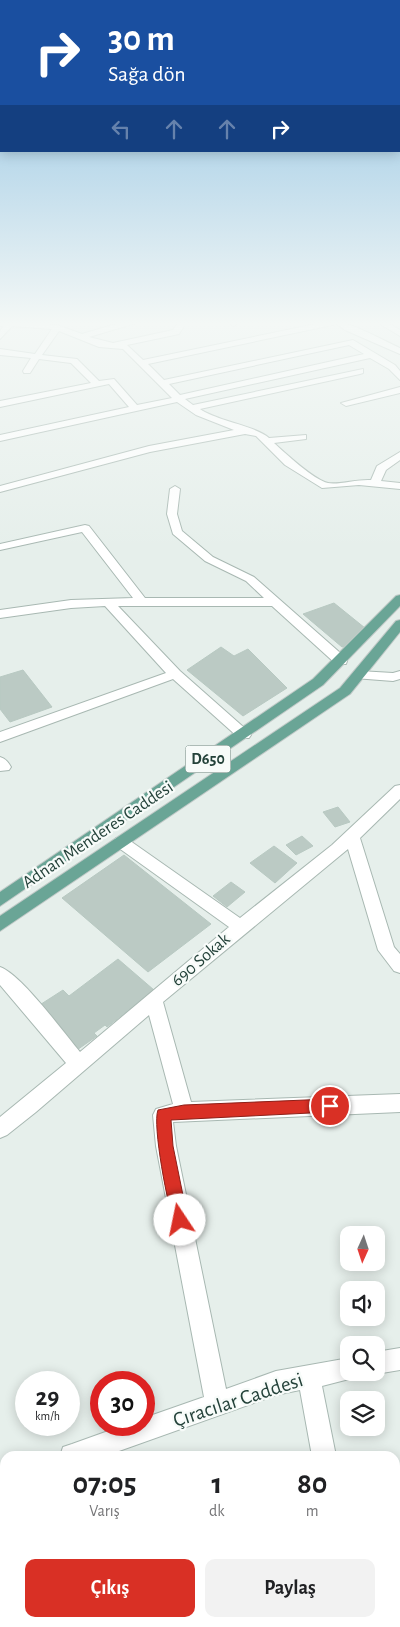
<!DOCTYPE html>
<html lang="tr">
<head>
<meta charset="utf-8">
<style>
	:root { --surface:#fff; --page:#f2f2f2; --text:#202124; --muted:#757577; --accent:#d93025 }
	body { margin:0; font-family:"Alegreya Sans",sans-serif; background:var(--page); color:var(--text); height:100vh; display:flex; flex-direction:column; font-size:19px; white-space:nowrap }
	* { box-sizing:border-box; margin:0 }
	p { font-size:16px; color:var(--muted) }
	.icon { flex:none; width:28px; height:28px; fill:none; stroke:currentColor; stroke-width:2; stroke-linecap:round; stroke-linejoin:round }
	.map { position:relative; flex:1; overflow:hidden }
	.side { position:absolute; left:0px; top:1451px; width:400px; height:176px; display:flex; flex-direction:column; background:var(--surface); border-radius:15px 15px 0 0; box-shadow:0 2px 12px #0003 }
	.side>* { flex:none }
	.banner { position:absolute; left:0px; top:0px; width:400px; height:152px; box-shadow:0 2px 12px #0003; background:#1a4fa0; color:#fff; overflow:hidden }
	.needle { width:32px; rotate:183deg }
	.buttons { position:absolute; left:340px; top:1226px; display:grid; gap:10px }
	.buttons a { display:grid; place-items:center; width:45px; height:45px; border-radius:10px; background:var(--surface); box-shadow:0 2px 12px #0003; font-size:25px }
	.speed { position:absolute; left:15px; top:1371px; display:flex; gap:10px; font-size:25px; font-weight:700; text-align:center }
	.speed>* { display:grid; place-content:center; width:65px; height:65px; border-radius:50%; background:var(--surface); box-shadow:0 2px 12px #0003; line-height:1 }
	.speed small { font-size:12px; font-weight:400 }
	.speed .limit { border:8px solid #d22; background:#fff; color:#111 }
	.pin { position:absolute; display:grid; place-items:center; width:42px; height:42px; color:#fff; margin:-21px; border:2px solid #fff; border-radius:50%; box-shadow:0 1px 5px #0007 }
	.me { position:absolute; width:55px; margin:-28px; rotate:349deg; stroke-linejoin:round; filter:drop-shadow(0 0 4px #0008) }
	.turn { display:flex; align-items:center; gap:18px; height:105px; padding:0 25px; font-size:22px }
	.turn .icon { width:65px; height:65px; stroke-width:2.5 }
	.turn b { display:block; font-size:35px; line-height:42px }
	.lanes { display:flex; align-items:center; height:48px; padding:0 25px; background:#0003; justify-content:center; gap:25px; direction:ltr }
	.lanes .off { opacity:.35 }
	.eta { display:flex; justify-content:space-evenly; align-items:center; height:85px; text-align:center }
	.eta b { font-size:30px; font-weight:700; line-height:35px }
	.button { display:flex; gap:10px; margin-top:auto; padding:10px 25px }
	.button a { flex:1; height:58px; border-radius:10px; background:var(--accent); color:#fff; font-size:20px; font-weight:700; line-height:58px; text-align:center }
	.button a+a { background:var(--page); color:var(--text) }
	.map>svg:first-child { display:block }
	.building { fill:#bbcac4; stroke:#b8c9c2 }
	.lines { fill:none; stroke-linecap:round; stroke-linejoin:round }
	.street-casing { stroke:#a8b8b2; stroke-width:2 }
	.primary-casing { stroke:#c2cac8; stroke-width:2 }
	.street { fill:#fff; fill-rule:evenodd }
	.primary { fill:#6aa596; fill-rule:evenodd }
	.route { fill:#d93025; stroke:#8d1f18 }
	.labels { text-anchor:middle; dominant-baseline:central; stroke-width:4.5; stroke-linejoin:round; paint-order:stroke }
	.shield { fill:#f7fbf9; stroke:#637a73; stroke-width:1 }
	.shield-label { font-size:16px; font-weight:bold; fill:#24423a }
	.street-label { font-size:18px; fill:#24423a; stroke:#f7fbf9 }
	.near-street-label { font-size:21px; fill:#24423a; stroke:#f7fbf9 }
</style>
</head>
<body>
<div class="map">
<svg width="400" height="1627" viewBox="0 0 400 1627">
	<rect width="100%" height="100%" fill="#e6efeb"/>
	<path class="building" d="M334,603L365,628L347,646L342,647L303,614Z
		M221,647L234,656L248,649L287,688L243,716L187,670Z
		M23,670L52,707L10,722L0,709V677Z
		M338,807L350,822L335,827L323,812Z
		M302,836L313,846L296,855L286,845Z
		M274,846L297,863L275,883L250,863Z
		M124,855L211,924L148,972L62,898Z
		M231,882L245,892L227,907L213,896Z
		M118,959L154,990L107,1027L105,1025L94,1033L97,1036L74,1052L35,1008L63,990L69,996Z"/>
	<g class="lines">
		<g class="street-casing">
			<path id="street" d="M8,321L57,325L82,334L126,321H137L136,323L89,337L113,343L173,330L179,321H187L179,334L127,345L143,360L330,321C350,321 380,339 400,348V354L345,330L337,324L148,364L164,380L353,340L395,365L400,371V380L389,369L370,358L185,399L193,405L363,369V373L360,374L200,409C217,421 256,426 269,438L306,435V439L274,443C285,453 314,480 328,483C338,485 358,479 371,480L377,466L400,452V460L386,470L381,481L400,483V489L359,485L322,488L285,465L256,436L245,434L150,452L0,492V486L149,446L234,430L196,415L177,402L0,441V435L129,407L109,384L0,407V401L91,383L71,363L39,359L30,373H24L23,371L31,358L0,355V349L35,354L52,329L12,326L0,339V331L4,326H0V322ZM59,331L99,347L123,349L172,398L137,405L114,379L99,381L77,359L42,355ZM349,345L364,354L180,395L169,384Z
				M232,321H240L234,326L230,324Z
				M375,321H384L400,330V336Z
				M400,387V393L346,406L341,403Z
				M175,486L180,489L177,514L182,531L213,557L254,577L346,658L347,661L346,664H336L272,606H118L180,671L249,732L251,735L249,738H239L173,679L0,742V732L166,673L105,606L71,608L0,618V610L71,600L133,598L82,532L0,550V544L85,525L89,526L145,598H264L246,581L205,561L173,534L167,514L170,489Z
				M359,671L393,673L400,671V679L393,681L354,678L352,675Z
				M0,757C6,759 8,762 11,767L9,770L0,771Z
				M400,785V799L360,838L394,947L400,954V973L394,971L378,950L348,849L163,1002L191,1102L400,1094V1112L173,1122L176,1146L226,1389L276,1371L349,1358V1372H359L357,1377L322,1386L336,1456H312L300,1390L276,1395L105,1456H60L63,1447L72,1444L125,1425H144V1418L204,1397L156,1146L153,1115L156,1109L173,1104L149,1015L36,1112L7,1135L0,1138V1117L66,1063L0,985V967C21,974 64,1033 80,1052L229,927L116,846L113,842L116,838H126L240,918L332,845L395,786Z
				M400,1348V1370L376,1374L371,1372H376V1352Z
				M5,1473V1497L0,1499V1475Z
				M344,1622H370L371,1627H345Z"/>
		</g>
		<g class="primary-casing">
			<path id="primary" d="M400,595V606L323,685L0,906V892L313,679L396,596Z
				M400,620V632L350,694L0,931V916L340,688L396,621Z"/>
		</g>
		<use href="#street" class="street"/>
		<use href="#primary" class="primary"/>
	</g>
	<linearGradient id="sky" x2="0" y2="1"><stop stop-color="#84bce0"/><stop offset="0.59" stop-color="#f4f8f6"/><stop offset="1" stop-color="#f4f8f6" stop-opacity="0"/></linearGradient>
	<rect width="400" height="548" fill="url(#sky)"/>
	<path class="route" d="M330,1099L335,1101L337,1106L335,1110L330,1112L171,1120L173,1146L188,1220L186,1225L180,1227L175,1225C168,1209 152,1124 158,1110L184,1105Z"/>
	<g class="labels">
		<rect class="shield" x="185.5" y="745.5" width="45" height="27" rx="4"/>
		<g class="shield-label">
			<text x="208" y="759">D650</text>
		</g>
		<g class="street-label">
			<text transform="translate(98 835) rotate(-34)">Adnan Menderes Caddesi</text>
			<text transform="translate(201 960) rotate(-41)">690 Sokak</text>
		</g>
		<g class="near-street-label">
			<text transform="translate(238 1400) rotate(-18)">Çıracılar Caddesi</text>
		</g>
	</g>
</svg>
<div class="buttons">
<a><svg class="needle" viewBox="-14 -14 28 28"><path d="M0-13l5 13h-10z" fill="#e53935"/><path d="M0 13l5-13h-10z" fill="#757577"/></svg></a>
<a><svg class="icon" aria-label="sound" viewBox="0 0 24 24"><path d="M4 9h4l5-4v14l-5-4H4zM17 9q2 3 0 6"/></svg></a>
<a><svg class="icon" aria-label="search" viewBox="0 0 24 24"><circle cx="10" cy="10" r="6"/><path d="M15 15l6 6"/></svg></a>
<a><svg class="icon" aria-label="layers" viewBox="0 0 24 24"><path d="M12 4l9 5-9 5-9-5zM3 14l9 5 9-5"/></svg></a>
</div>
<div class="speed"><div>29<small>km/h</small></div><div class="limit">30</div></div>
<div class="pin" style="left:330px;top:1106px;background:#d93025"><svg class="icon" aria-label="arrive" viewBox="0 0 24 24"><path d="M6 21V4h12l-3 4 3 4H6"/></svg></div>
<svg class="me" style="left:180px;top:1220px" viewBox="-20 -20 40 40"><circle r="19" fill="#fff"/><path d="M0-13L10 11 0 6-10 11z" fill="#d93025"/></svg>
<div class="banner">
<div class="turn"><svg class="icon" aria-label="right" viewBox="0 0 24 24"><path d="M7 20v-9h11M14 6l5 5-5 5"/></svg><div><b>30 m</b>Sağa dön</div></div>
<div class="lanes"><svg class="icon off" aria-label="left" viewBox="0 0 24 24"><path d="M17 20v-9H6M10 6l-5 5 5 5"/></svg><svg class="icon off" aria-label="ahead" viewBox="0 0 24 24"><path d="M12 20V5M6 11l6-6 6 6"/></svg><svg class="icon off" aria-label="ahead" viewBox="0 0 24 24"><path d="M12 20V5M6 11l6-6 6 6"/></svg><svg class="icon" aria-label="right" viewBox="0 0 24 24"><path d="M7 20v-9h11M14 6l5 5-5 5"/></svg></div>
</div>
<section class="side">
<div class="eta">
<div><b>07:05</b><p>Varış</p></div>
<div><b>1</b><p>dk</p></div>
<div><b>80</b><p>m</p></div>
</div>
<div class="button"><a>Çıkış</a><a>Paylaş</a></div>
</section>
</div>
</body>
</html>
